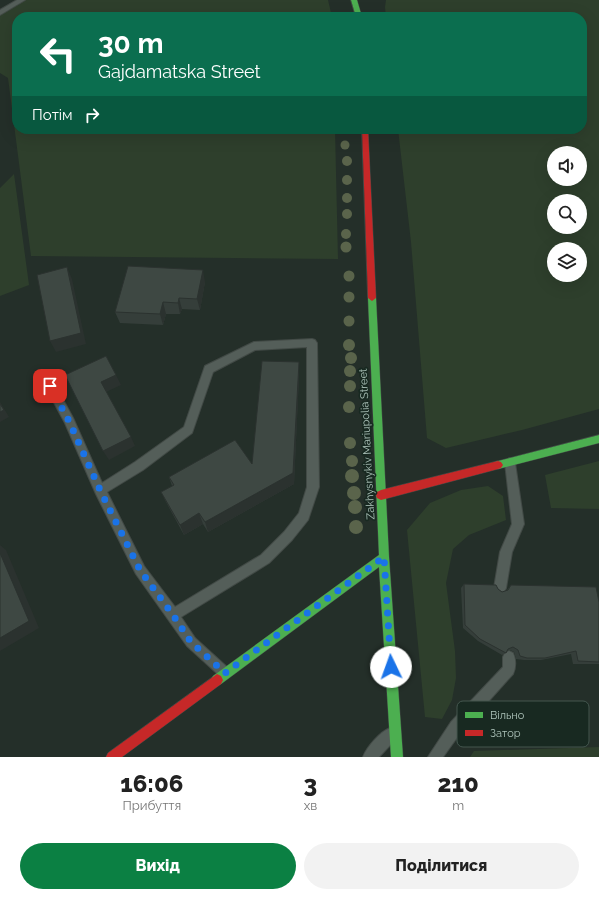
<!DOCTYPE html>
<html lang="uk">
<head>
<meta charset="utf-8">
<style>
	:root { --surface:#fff; --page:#f2f2f2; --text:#222; --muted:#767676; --accent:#0b8043 }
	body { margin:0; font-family:Raleway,sans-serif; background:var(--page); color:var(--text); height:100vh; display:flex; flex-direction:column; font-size:15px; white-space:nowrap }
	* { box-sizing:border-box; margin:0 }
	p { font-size:13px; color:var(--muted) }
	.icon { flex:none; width:22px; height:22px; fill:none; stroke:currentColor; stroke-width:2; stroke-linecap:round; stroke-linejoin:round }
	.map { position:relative; height:757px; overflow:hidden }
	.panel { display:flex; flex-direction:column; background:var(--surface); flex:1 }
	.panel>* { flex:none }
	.hud { position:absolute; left:12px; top:12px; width:575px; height:122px; border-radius:16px; box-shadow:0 4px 16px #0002; background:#0b6e4f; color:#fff; overflow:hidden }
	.fabs { position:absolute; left:547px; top:146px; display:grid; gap:8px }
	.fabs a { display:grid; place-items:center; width:40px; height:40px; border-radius:50%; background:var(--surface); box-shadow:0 4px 16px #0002; font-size:20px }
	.pin { position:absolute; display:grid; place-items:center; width:34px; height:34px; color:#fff; margin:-17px; border-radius:8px; box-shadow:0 2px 6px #0006 }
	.me { position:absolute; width:44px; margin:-22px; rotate:357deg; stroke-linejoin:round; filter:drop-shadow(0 0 3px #0008) }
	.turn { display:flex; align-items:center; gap:14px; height:84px; padding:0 20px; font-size:18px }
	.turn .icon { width:52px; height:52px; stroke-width:2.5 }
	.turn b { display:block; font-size:28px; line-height:34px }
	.then { display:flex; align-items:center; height:38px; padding:0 20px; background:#0003; gap:8px; font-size:15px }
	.eta { display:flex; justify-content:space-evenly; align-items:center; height:68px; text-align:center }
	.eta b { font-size:24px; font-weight:800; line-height:28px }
	.action { display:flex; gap:8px; margin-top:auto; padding:8px 20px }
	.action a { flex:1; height:46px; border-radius:24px; background:var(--accent); color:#fff; font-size:16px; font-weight:800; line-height:46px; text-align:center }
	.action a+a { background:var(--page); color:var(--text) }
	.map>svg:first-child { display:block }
	.green { fill:#2e3f2c; fill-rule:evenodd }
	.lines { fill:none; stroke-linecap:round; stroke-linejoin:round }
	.lane-casing { stroke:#424a46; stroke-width:2 }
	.fast-casing { stroke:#424a46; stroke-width:1 }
	.jam-casing { stroke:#424a46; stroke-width:1 }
	.lane { fill:#545e59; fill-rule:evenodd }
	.fast { fill:#4caf50; fill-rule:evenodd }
	.jam { fill:#c62828; fill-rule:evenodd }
	.tree { fill:#5a644b }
	.wall { fill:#353e3a }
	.shaded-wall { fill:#2b322f }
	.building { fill:#3e4843; stroke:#2b322f }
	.route { stroke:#1a73e8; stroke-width:7; stroke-dasharray:0 12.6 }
	.labels { text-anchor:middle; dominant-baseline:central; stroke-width:3.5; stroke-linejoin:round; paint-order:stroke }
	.street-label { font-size:11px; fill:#acc2b9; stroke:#182921 }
	.key { fill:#182921; stroke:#44574f; stroke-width:1 }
	.key-label { font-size:11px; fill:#acc2b9 }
</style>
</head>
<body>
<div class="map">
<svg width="599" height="757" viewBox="0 0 599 757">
	<rect width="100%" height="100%" fill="#242f29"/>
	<path class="green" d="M22,0H328L332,17H17V129H335L338,259L31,256L8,78L0,73V13Z
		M386,0H599V409L522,430L446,448L427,438L411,242L398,129H582V17H386L385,7ZM554,153H580V179H554ZM554,201H580V227H554ZM554,249H580V275H554Z
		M14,174L29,285L0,296V188Z
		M599,461V509L551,508L545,475Z
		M488,486L503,496L506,520L469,535L453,549L446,583L455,651L456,678L452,700L442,719L425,717L407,530L430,503L461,490Z
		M599,747V757H470L474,751Z"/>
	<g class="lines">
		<g class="lane-casing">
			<path id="lane" d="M17,0H25L0,15V10Z
				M312,339L315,340L317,343L319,487L308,520L292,540L269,563L181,617L195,638L228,668L230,672L228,676L224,678L220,676L187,646L136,574L96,494L65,423L45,386L46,383L50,382L54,383L73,418L102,483L135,462L184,427L205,366L254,342ZM307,347V487L299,513L284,532L261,555L175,607L144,566L107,492L143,470L192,433L213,372L255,350Z
				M510,458L514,460L515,463L524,524L512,552L506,588L504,592L500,594L496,592L494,588L500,552L512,524L505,463L506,460Z
				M509,651L513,653C516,659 516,668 513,674L461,732L443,757H428L451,722L503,667V657L505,653Z
				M390,728L395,730L397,735L395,740L379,757H363C367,747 380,732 390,728Z"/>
		</g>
		<g class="fast-casing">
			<path id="fast" d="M351,0H357L362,17H356Z
				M372,295L376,298L389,557L403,757H391L379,567L221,684L217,686L213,684L211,680L213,676L379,555L368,298Z
				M599,435V443L498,469L495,468L493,465L495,462L498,461Z"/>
		</g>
		<g class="jam-casing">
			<path id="jam" d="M362,129H368L376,298L372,301L368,298Z
				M498,461L501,462L503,465L501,468L498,469L381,500L377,498L376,495L377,492L381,490Z
				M217,674L221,676L223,680L221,684L122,757H106L108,753Z"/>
		</g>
		<use href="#lane" class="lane"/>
		<use href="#fast" class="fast"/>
		<use href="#jam" class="jam"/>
	</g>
	<g class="tree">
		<circle cx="345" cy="145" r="4.5"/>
		<circle cx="347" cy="161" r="5"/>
		<circle cx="347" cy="180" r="5"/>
		<circle cx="347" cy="198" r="5"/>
		<circle cx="347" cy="214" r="5"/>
		<circle cx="346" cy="234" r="5"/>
		<circle cx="346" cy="247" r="5.5"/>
		<circle cx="349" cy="276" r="5.5"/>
		<circle cx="349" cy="297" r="5.5"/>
		<circle cx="349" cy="321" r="5.5"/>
		<circle cx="349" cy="345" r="6"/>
		<circle cx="351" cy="358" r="6"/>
		<circle cx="350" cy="371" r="6"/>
		<circle cx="350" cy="386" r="6"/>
		<circle cx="349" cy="407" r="6"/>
		<circle cx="350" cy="443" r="6"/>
		<circle cx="352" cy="461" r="6"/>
		<circle cx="352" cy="476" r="7"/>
		<circle cx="354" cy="493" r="7"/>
		<circle cx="355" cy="507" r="7"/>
		<circle cx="356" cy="527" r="7"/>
	</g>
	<path class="wall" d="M205,282L200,310L182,309L180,314H166L163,325L120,323L115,312Z
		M299,362V376L294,484L208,532L203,524L184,535L166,502L161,492L172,486L169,477L252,464Z
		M464,584L498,589L502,592L506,591L511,585L599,602V664H573L571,654L541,660H524L516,659L514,652L510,650L507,651L506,653L502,655L478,641L463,628L461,588Z"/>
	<path class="shaded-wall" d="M67,267L72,279L86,344L56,352L50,341Z
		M203,270L205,282L200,310L197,299Z
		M179,298L182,309L180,314L178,303Z
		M163,302L166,314L163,325L160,314Z
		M299,362V376L294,484L208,532L205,522L293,473Z
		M116,375L121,385L106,392L101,382Z
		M0,402L9,417L0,422Z
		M131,437L135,446L109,460L103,451Z
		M199,513L203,524L184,535L180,525Z
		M0,545L6,550L39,628L0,651Z"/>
	<path class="building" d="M128,266L203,270L197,299L179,298L178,303L163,302L160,314L115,312Z
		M67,267L81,333L50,341L37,275Z
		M106,356L116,375L101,382L131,437L103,451L65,375Z
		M262,361L299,362L293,473L205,522L199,513L180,525L161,492L174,485L169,477L235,440L252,464Z
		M0,404L4,410L0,412Z
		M0,553L29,621L0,638Z
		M464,584L496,585L498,589L502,592L508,590L511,585L596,587L599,602V662L578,661L576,651L545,658H527L520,656L518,650L513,647L508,649L506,653L480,639L465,625Z"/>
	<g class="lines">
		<path class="route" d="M50,386L69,421L100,490L140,570L173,615L191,642L225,673L384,557L391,667"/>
	</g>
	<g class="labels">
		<g class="street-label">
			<text transform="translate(367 444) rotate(-93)">Zakhysnykiv Mariupolia Street</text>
		</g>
	</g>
	<rect x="457" y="701" width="132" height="46" rx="6" class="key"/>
	<rect x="465" y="712" width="18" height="6" fill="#4caf50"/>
	<rect x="465" y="730" width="18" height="6" fill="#c62828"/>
	<g class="key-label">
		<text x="490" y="719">Вільно</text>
		<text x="490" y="737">Затор</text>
	</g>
</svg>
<div class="fabs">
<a><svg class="icon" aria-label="sound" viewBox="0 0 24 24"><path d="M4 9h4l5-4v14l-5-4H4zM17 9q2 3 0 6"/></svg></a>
<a><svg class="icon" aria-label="search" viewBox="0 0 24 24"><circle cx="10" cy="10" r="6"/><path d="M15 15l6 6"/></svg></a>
<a><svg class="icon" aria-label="layers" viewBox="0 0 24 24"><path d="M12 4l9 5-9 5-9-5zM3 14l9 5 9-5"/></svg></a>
</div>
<div class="pin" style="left:50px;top:386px;background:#d93025"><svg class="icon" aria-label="arrive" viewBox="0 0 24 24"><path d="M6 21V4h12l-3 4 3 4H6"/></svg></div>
<svg class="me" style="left:391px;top:667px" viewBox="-20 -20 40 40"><circle r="19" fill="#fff"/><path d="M0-13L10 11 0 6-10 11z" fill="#1a73e8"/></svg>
<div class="hud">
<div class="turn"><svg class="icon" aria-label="left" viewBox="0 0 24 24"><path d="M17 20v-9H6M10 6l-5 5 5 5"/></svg><div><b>30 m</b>Gajdamatska Street</div></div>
<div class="then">Потім<svg class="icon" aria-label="right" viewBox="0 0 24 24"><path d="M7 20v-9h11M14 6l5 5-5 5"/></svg></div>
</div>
</div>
<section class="panel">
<div class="eta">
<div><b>16:06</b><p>Прибуття</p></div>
<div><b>3</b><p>хв</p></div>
<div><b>210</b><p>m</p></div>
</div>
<div class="action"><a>Вихід</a><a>Поділитися</a></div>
</section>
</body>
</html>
